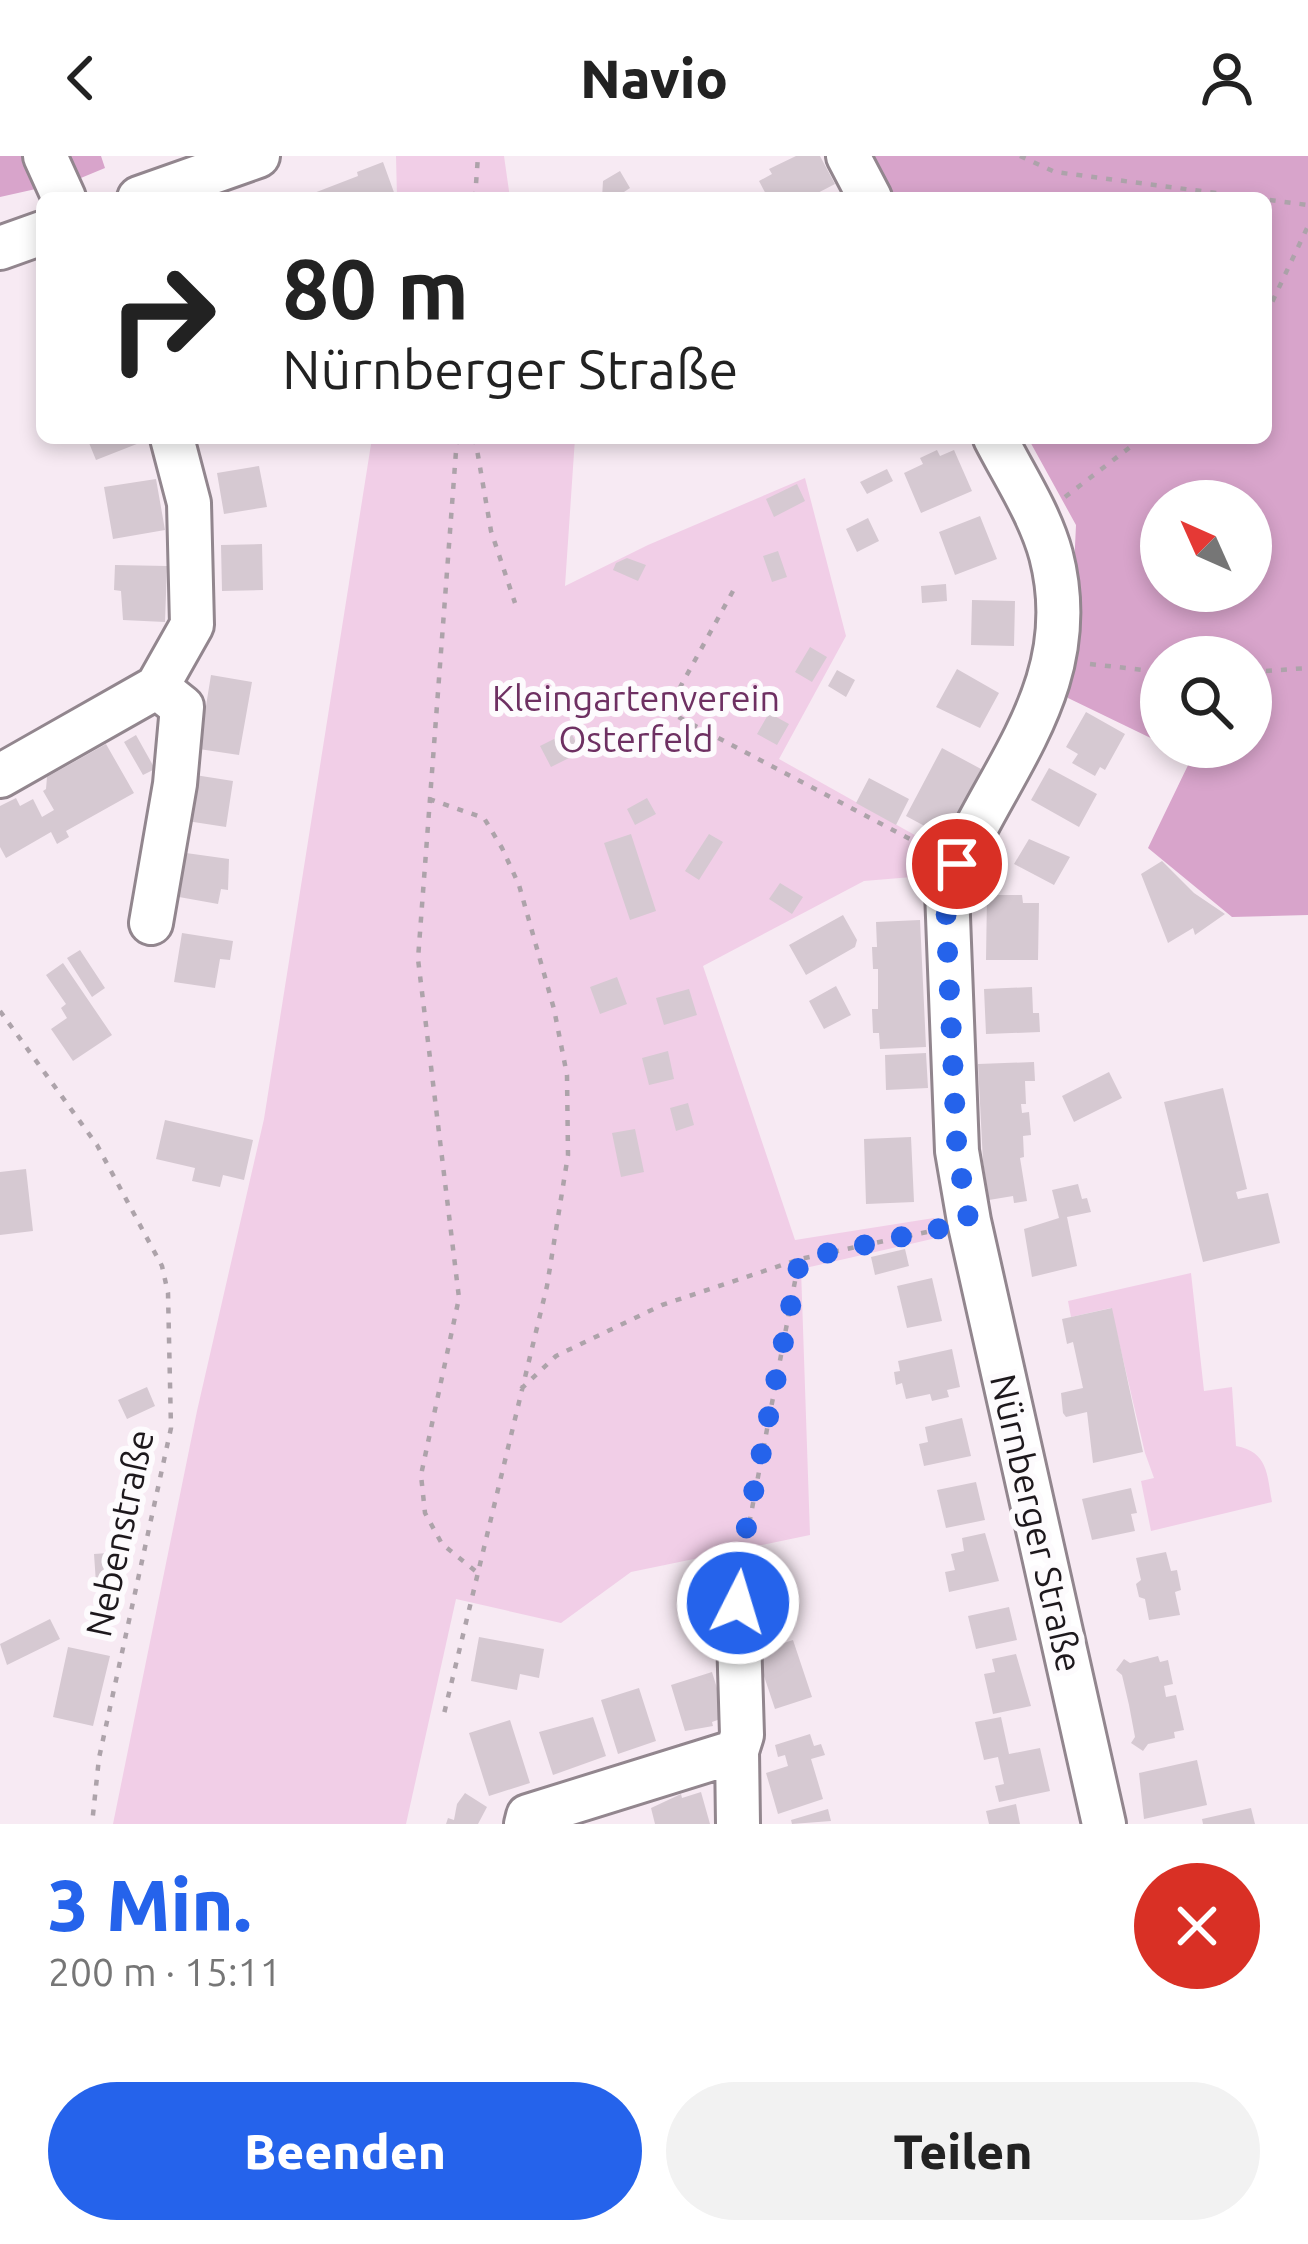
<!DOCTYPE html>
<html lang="de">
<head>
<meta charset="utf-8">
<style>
	:root { --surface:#fff; --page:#f2f2f2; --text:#222; --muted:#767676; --accent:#2563eb }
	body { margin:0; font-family:Ubuntu,sans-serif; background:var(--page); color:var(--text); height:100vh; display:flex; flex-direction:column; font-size:45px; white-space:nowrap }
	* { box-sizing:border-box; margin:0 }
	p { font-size:39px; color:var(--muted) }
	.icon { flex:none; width:66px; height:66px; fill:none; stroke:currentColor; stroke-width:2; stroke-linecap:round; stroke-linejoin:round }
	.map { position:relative; height:1668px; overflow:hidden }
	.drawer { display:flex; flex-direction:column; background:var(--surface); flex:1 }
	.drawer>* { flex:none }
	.guide { position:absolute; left:36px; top:36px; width:1236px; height:252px; border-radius:18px; box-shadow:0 6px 18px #0003; background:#fff; color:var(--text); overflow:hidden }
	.needle { width:78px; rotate:315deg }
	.tools { position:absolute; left:1140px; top:324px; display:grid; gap:24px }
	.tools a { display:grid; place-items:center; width:132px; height:132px; border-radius:50%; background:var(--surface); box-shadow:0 6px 18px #0003; font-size:60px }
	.pin { position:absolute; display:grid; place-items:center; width:102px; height:102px; color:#fff; margin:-51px; border:6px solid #fff; border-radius:50%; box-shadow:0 3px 12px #0007 }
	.me { position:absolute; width:132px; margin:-66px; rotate:5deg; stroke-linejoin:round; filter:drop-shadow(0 0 9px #0008) }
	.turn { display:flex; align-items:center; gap:42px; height:252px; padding:0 48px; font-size:54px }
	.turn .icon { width:156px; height:156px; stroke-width:2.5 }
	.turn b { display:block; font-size:84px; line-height:102px }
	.round { display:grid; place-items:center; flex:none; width:126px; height:126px; border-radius:63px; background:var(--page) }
	.summary { display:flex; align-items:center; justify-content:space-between; height:204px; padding:0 48px }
	h1 { font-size:72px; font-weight:800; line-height:90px; color:var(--accent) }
	.action { display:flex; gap:24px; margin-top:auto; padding:24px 48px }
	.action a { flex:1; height:138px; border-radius:72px; background:var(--accent); color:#fff; font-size:48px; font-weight:800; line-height:138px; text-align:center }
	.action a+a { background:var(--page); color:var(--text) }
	header { display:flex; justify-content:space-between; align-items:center; height:156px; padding:0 48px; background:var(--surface); font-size:54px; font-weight:800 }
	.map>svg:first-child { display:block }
	.green { fill:#f1cee7 }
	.forest { fill:#d8a4cb; fill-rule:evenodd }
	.building { fill:#d6c9d2 }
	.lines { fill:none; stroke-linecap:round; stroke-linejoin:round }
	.minor-casing { stroke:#92868e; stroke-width:48 }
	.path { stroke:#ada3aa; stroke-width:4.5; stroke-dasharray:6 9; stroke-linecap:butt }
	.minor { stroke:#fff; stroke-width:42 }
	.route { stroke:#2563eb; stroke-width:21; stroke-dasharray:0 37.8 }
	.labels { text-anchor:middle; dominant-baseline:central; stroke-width:12; stroke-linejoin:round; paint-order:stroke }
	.park-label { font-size:36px; fill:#6e3062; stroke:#fdfbfd }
	.street-label { font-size:36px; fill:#1d181c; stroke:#fdfbfd }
</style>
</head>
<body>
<header><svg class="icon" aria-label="back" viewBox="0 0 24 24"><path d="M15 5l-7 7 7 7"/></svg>Navio<svg class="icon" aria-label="person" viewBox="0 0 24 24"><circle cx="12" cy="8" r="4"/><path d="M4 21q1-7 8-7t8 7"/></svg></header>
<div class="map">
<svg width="1308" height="1668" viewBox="0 0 1308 1668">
	<rect width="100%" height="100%" fill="#f7eaf3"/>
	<path class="green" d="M396,0H504L510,42H397Z
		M372,282H575L565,430L648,389L805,322L846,480L779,603L929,687L912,721L864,725L703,810L795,1084L934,1062L945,1080L801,1113L810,1379L631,1416L561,1467L456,1443L406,1668H113L197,1255L264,963Z
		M1191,1117L1204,1235L1232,1231L1236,1290C1268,1296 1267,1318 1272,1346L1151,1375L1141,1325L1154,1322L1145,1297L1111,1152L1071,1161L1068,1145Z"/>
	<path class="forest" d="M0,0H101L105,12L76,24L0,41Z
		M871,0H1308V759L1232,761L1148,692L1191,603L1168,591H1251V501H1161V587L1068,542L1076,369L1028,282H1266V42H894ZM1161,345H1251V435H1161Z"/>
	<path class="building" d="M796,0H820L835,28L808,42H768L759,25L772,18L769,13Z
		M383,6L396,42H301L358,20L357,16Z
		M620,15L630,32L624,36L627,42H602L603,25Z
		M87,282H152L96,304Z
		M937,294L940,300L954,294L972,335L921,357L904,317L923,308L920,302Z
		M259,310L267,351L224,358L217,317Z
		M887,313L893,325L867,338L860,326Z
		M156,323L165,374L113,383L104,331Z
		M797,328L805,345L774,361L766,343Z
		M980,360L997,403L955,419L939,376Z
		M868,362L879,385L857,396L846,373Z
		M262,388L263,434L222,435L221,389Z
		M778,395L787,421L772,426L763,400Z
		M627,402L646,409L638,425L613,414L616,407Z
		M115,409L167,410L165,466L123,464L121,435L114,434Z
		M946,428L947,445L922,447L921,430Z
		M972,444L1015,445L1014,490L971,489Z
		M810,491L827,501L812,526L795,516Z
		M957,513L999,537L980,572L936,551Z
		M837,514L855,524L846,541L828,530Z
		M211,519L252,526L239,599L199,593Z
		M1086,556L1125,578L1105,614L1100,611L1095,620L1072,607L1078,598L1066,591Z
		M769,557L789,568L777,589L757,578Z
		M570,575L581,596L551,611L540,590Z
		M136,579L155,613L143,619L124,586Z
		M106,588L134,637L66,675L69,681L57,688L51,676L6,702L0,691V650L16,642L20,650L33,643L42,661L54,654L43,635L46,633L47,621Z
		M942,592L981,613L945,681L906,660Z
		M1049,612L1097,638L1079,671L1031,644Z
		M195,619L233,625L226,671L187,665Z
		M869,622L909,643L896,669L856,647Z
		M647,642L656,658L635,669L627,653Z
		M631,678L656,755L630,764L604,687Z
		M709,678L723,686L699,724L685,715Z
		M1029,683L1070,701L1054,729L1014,708Z
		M186,697L229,703L228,734L221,733L218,748L179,741Z
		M1162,705L1194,737L1225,758L1195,779L1193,772L1168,787L1141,718Z
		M780,727L803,741L792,758L769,743Z
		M987,739H1022L1023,747H1039L1038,804H986Z
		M843,759L857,784L855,791L806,819L789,789Z
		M920,764L926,891L880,893L879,877H873L872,853H878V813H873L872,791H877L876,766Z
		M182,777L233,785L230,804L220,803L215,832L174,826Z
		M80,794L105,832L92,841L67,802Z
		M63,807L112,879L73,905L51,873L67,862L61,852L66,848L46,819Z
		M617,821L627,848L600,858L590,831Z
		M836,830L851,859L824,873L809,845Z
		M1032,831L1033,857H1039L1040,876L986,878L984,833Z
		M689,833L697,859L664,869L656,842Z
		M668,895L674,923L649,929L642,902Z
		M926,897L928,932L886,934L885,899Z
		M1034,906L1035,925H1025L1026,948H1021L1022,957L1029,956L1031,979L1023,980L1024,1001L1020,1002L1027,1045L1014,1047L1013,1040L989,1044L983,1006L978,908Z
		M1109,916L1122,942L1074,966L1062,940Z
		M1223,932L1247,1033L1236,1036L1238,1043L1268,1037L1280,1087L1203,1106L1164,946Z
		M688,947L694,969L676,975L670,952Z
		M165,964L253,984L244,1024L223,1019L220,1031L192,1025L195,1012L156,1003Z
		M635,973L644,1016L621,1021L612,977Z
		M911,981L914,1046L866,1048L864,983Z
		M26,1013L33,1075L0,1079V1016Z
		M1078,1028L1082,1043L1087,1042L1091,1056L1067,1061L1077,1110L1032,1121L1024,1073L1059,1062L1052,1034Z
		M905,1093L909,1110L875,1119L871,1101Z
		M932,1122L942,1165L907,1172L897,1130Z
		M1112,1152L1143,1296L1093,1307L1087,1256L1066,1261L1063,1257L1061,1237L1083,1232L1073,1186L1067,1188L1062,1163Z
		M952,1193L960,1231L947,1234L949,1241L932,1245L930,1238L906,1243L902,1227L896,1229L894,1216L900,1215L898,1205Z
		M147,1231L155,1250L127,1263L118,1244Z
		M962,1262L971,1300L924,1310L919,1288L928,1286L925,1271Z
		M976,1326L985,1364L946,1372L937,1334Z
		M1131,1332L1137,1357L1131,1358L1135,1375L1092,1384L1082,1343Z
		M985,1377L999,1425L949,1436L945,1416L955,1414L951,1398L964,1395L962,1382Z
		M122,1396L123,1426L96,1427L94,1398Z
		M1166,1396L1171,1415L1177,1414L1181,1434L1175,1436L1180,1459L1149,1464L1145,1443L1139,1441L1136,1428L1141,1424L1136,1402Z
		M1009,1451L1017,1484L976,1493L968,1460Z
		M50,1463L60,1483L7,1509L0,1488Z
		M479,1481L544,1493L539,1522L520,1518L517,1534L471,1525Z
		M793,1484L812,1541L775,1553L756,1496Z
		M68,1491L110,1500L93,1570L53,1561Z
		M1016,1498L1031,1550L993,1558L984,1518L995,1516L992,1503Z
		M1158,1500L1160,1506L1168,1504L1173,1528L1164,1530L1166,1541L1176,1539L1184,1574L1174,1576L1175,1582L1148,1588L1143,1595L1131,1587L1135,1581L1129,1549L1122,1519L1116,1514L1124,1503L1130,1507Z
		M712,1516L726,1561L712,1566L713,1570L685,1575L671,1529Z
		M639,1532L656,1585L618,1598L601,1544Z
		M593,1561L606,1600L553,1619L539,1576Z
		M1001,1561L1009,1598L1040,1592L1050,1635L999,1646L995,1630L1004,1628L998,1601L984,1604L975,1566Z
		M510,1564L530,1627L489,1640L469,1577Z
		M810,1578L814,1590L821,1588L825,1599L811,1603L823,1643L778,1658L766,1617L788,1610L785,1599L778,1601L775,1589Z
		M1197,1604L1207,1649L1144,1663L1139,1617Z
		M701,1636L710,1668H655L651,1652L681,1638L682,1642Z
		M465,1637L487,1651L478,1668H446L448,1662L454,1664L457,1648Z
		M1016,1648L1020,1668H989L986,1655Z
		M1251,1652L1255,1668H1203L1202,1663Z
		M828,1653L831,1665L792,1668L791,1664Z"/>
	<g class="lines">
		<g class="minor-casing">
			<path id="minor" d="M45,0L64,42
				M848,0L870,42
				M139,42L258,0
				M0,92L42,77
				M995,282C1014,319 1040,358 1051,399C1086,535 990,619 947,735L957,995L969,1065L1104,1668
				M0,620L157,531
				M151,767L175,628L182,551L157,531L192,469L189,347L172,282
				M738,1447L742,1579L737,1595L738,1668
				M526,1668L528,1660L737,1595"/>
		</g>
		<path class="path" d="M1020,0L1055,16L1308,49
			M475,42L478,0
			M1266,159L1308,70
			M457,282L418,803L459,1142L421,1319L425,1357L442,1388L478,1417
			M475,282L491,375L515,447
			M1065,341L1142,282
			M733,435L667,555L929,693
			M1090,508L1161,516
			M1251,516L1308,512
			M429,643L484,662L502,692L519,729L554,853L567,919L568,999L547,1130L443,1562
			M0,855L97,989L162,1110L168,1137L171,1272L99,1602L92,1668
			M521,1233L556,1200L662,1149L800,1103L936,1074
			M741,1411L799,1104"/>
		<use href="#minor" class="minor"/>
	</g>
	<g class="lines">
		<path class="route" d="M738,1447L744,1384L800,1103L969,1066L957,995L946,763L947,735L957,708"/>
	</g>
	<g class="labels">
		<g class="park-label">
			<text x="636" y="541">Kleingartenverein<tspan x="636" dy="41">Osterfeld</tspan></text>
		</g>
		<g class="street-label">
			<text transform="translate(1037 1367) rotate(77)">Nürnberger Straße</text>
			<text transform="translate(119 1377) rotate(-78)">Nebenstraße</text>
		</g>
	</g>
</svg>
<div class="tools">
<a><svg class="needle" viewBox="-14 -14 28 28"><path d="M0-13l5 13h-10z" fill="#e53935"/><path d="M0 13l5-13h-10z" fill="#767676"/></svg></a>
<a><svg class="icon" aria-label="search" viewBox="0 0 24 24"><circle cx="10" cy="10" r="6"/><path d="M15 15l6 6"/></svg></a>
</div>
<div class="pin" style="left:957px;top:708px;background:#d93025"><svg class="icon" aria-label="arrive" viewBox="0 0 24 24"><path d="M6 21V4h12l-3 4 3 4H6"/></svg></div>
<svg class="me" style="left:738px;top:1447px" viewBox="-20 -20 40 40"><circle r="17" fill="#2563eb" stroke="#fff" stroke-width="3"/><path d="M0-11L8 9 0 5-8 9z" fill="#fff"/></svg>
<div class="guide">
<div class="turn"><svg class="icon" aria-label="right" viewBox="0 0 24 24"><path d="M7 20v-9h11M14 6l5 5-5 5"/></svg><div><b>80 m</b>Nürnberger Straße</div></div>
</div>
</div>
<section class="drawer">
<div class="summary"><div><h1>3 Min.</h1><p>200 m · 15:11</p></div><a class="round" style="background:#d93025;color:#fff"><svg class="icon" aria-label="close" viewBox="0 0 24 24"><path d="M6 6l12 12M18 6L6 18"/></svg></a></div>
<div class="action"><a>Beenden</a><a>Teilen</a></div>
</section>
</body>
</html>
